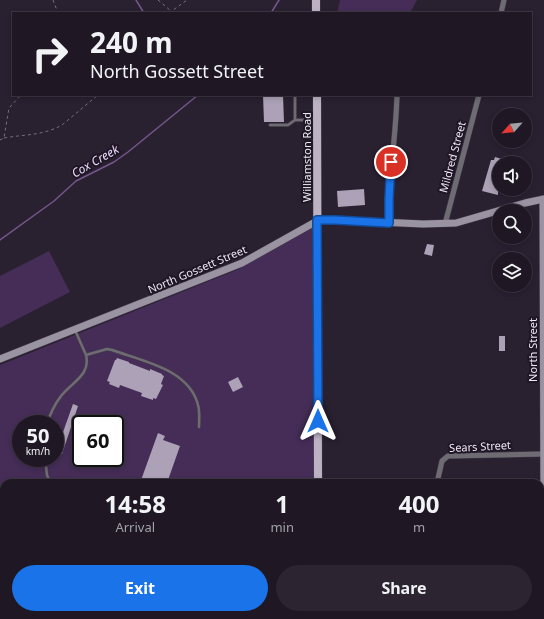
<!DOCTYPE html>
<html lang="en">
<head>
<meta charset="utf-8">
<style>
	:root { --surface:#1f1824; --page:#2c2531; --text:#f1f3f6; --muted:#a1a0a6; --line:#3c3741; --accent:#1a73e8 }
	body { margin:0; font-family:"Noto Sans",sans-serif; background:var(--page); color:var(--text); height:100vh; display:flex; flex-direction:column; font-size:15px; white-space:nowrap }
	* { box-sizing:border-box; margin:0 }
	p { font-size:13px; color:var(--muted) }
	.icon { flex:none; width:22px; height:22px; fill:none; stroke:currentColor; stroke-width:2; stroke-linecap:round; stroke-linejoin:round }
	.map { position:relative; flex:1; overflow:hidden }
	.side { position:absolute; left:0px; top:479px; width:544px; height:140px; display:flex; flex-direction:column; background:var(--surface); border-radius:12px 12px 0 0; box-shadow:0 2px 6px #0003,0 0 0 1px var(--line) }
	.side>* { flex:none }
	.guide { position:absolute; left:12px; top:12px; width:520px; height:84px; border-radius:0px; box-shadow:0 2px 6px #0003,0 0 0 1px var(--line); background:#1f1824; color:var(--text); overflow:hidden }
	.needle { width:26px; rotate:243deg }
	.fabs { position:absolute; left:492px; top:108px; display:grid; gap:8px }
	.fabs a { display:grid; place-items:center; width:40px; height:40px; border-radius:50%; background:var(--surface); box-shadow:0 2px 6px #0003,0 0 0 1px var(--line); font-size:20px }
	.speed { position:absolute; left:12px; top:415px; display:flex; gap:8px; font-size:20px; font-weight:700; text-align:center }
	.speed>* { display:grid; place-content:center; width:52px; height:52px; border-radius:50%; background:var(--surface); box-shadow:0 2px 6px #0003,0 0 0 1px var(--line); line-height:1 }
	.speed small { font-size:10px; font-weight:400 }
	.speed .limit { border:2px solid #111; border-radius:6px; background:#fff; color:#111 }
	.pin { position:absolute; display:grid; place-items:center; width:34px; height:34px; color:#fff; margin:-17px; border:2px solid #fff; border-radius:50%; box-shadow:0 1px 4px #0007 }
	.me { position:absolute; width:44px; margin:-22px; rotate:0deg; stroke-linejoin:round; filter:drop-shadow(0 0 3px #0008) }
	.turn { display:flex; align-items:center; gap:14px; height:84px; padding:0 12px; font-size:18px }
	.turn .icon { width:52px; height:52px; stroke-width:2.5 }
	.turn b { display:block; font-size:28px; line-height:34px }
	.eta { display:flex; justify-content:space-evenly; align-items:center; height:68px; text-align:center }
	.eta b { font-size:24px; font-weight:700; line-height:28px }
	.primary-button { display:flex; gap:8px; margin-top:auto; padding:8px 12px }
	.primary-button a { flex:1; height:46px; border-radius:24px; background:var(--accent); color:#fff; font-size:16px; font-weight:700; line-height:46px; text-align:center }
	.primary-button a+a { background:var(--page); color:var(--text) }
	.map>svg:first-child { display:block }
	.green { fill:#452d57; fill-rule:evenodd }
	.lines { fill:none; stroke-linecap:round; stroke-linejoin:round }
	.stream { stroke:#75578d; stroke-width:1.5 }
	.building { fill:#aca1b6 }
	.lane-casing { stroke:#453c4b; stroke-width:3.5 }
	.street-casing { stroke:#453c4b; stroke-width:6 }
	.secondary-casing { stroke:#453c4b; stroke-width:8 }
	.primary-casing { stroke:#453c4b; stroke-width:9 }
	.path { stroke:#78707e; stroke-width:1; stroke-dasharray:3 3; stroke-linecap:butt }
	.lane { stroke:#6f6b73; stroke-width:2.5 }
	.street { stroke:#6f6b73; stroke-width:5 }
	.secondary { stroke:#9a93a1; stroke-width:7 }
	.primary { stroke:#bcb2c4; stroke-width:8 }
	.route-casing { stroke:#114b97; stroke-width:10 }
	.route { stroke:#1a73e8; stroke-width:7 }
	.labels { text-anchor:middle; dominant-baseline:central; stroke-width:4; stroke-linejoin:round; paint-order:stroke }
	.street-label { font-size:11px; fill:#eee8f3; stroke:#1f1626 }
	.water-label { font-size:12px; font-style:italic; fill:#eddbfc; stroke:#1f1626 }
</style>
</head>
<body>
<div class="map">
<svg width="544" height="619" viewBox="0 0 544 619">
	<rect width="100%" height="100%" fill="#292030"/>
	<path class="green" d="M340,0H417L410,13H337Z
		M317,221L318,483H4V550L0,543V365L239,269ZM21,424H55V458H21ZM81,424H115V458H81Z
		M49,251L70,292L0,328V276Z
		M47,615H319V619H49Z"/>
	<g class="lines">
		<path class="stream" d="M136,0L144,13
			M271,13L279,0
			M0,240L54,201L76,181L114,162L128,152L198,95"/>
	</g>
	<path class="building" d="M263,95H283L284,122H264Z
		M495,157L502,159L501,163H499L498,195L482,191L491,160H494Z
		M364,189L365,205L338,207L337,191Z
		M427,244L434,245L432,256L424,254Z
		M499,336H505V351H499Z
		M117,358L129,362V363L150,371V369L162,374V375L164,376L161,384L163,385L156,399L153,398V400L141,396L142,393L120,385L119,388L109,384L110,382L107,381L115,360H116Z
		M238,377L243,387L233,392L228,382Z
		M73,404L78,406L62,454L56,452Z
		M158,433L165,436L163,440L180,446L167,483H140Z"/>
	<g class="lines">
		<g class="lane-casing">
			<path id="lane" d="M295,95V120H316
				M270,125H288L295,120
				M75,330L86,355
				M47,424C50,414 55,404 61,396C72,382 91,375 86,355L107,349L112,350C142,361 189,369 198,405C200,412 199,420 199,427
				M45,458L47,475L50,483"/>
		</g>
		<g class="street-casing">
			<path id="street" d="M501,13L504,0
				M389,223C388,179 396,138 397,95
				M445,224L479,95
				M437,483L442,461L448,456L543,454
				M374,615V619
				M472,619L473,615"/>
		</g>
		<g class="secondary-casing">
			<path id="secondary" d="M543,199L544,500
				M0,359L242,263L317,221L335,220L423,224L456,223L525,203L544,199
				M0,551L4,560
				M41,615L43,619"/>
		</g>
		<g class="primary-casing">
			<path id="primary" d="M316,0V13
				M317,95L318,483
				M319,619V615"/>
		</g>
		<path class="path" d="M53,0L58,13
			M158,0L171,11
			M169,13L187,0
			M4,138C26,134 42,136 62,125L98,95
			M0,140L4,138L9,108L21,95
			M140,619L142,615"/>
		<use href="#lane" class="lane"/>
		<use href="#street" class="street"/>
		<use href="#secondary" class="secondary"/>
		<use href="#primary" class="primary"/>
	</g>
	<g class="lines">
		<g class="route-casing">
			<path id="route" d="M318,421L317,220H335L389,223V199L391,162"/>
		</g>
		<use href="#route" class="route"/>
	</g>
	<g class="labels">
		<g class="street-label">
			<text transform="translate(306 157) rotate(-90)">Williamston Road</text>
			<text transform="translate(452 157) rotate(-75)">Mildred Street</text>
			<text transform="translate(197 269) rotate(-23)">North Gossett Street</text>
			<text transform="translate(532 350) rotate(-90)">North Street</text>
			<text transform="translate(480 446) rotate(-3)">Sears Street</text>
		</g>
		<g class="water-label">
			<text transform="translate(95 161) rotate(-30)">Cox Creek</text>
		</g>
	</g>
</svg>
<div class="fabs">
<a><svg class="needle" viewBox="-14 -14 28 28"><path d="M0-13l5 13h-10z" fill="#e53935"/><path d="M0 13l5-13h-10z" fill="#a1a0a6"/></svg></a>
<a><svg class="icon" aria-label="sound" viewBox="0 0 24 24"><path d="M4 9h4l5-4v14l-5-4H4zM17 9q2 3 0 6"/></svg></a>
<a><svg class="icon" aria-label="search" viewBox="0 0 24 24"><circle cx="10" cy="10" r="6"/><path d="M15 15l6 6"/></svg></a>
<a><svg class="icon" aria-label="layers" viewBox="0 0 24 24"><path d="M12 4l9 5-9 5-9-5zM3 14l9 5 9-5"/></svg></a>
</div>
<div class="speed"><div>50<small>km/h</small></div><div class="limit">60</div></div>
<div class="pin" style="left:391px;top:162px;background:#d93025"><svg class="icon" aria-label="arrive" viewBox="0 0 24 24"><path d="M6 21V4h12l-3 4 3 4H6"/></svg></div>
<svg class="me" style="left:318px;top:421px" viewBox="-20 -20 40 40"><path d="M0-17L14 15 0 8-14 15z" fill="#1a73e8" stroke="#fff" stroke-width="4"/></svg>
<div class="guide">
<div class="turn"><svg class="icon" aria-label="right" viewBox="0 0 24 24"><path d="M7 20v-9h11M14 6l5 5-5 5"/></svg><div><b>240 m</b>North Gossett Street</div></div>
</div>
<section class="side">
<div class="eta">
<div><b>14:58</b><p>Arrival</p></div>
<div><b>1</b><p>min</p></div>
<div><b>400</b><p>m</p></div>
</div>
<div class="primary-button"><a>Exit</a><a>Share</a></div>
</section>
</div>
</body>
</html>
